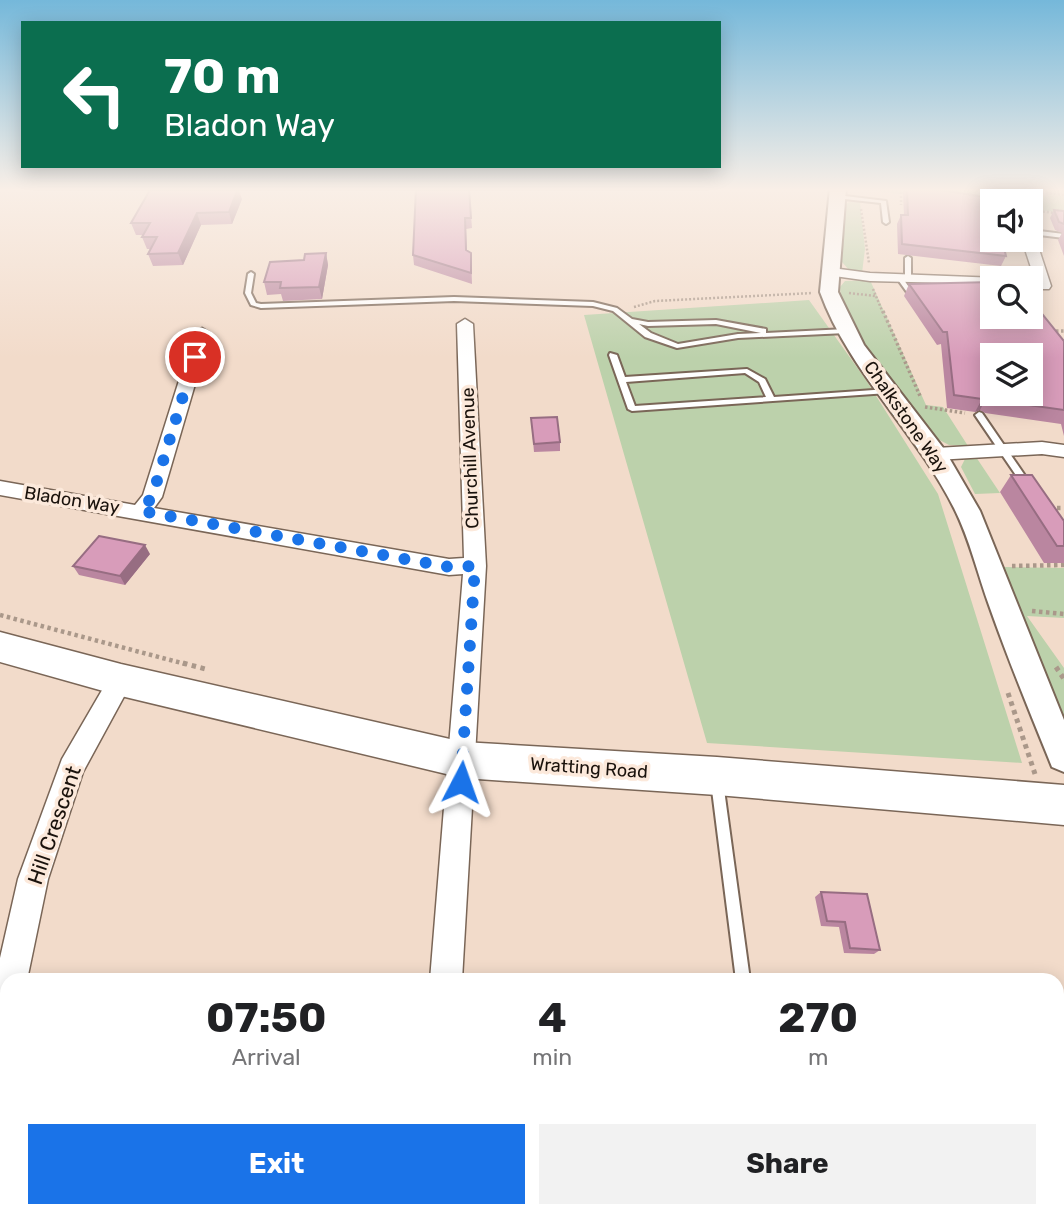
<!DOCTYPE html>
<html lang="en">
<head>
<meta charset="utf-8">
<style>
	:root { --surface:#fff; --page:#f2f2f2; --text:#202124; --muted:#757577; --accent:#1a73e8 }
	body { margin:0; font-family:Rubik,sans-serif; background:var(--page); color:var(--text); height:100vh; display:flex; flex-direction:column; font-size:26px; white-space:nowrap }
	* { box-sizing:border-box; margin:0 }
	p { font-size:23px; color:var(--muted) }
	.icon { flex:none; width:38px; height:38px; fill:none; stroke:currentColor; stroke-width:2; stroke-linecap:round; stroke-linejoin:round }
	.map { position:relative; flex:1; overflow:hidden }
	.details { position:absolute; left:0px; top:973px; width:1064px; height:245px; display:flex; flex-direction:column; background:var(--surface); border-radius:21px 21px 0 0; box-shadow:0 4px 18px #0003 }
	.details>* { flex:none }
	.hud { position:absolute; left:21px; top:21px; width:700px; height:147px; border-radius:0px; box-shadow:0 4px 18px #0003; background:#0b6e4f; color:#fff; overflow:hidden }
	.controls { position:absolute; left:980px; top:189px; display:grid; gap:14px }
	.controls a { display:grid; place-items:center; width:63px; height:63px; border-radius:0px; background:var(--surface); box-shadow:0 4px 18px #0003; font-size:35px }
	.pin { position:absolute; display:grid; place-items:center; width:60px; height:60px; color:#fff; margin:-30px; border:4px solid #fff; border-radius:50%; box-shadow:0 2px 7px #0007 }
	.me { position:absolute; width:77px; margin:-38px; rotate:4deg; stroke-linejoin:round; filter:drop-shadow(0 0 5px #0008) }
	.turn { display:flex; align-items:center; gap:24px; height:147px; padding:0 28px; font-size:32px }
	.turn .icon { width:91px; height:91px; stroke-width:2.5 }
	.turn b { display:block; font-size:49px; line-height:60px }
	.eta { display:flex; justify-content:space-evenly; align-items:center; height:119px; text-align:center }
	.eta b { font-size:42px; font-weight:700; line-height:49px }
	.cta { display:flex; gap:14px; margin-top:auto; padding:14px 28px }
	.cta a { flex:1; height:80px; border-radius:0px; background:var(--accent); color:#fff; font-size:28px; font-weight:700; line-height:80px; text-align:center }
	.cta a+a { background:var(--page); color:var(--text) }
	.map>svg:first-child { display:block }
	.green { fill:#bcd1ab }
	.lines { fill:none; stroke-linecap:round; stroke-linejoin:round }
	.service-casing { stroke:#7a6657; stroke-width:4 }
	.minor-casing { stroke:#7a6657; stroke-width:3 }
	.tertiary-casing { stroke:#7a6657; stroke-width:4 }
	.primary-casing { stroke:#7a6657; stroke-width:3 }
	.path-far3 { stroke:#aa988a; stroke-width:2.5; stroke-dasharray:2 2; stroke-linecap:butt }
	.path-far2 { stroke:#aa988a; stroke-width:3.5; stroke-dasharray:2.5 2.5; stroke-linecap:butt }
	.path-far1 { stroke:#aa988a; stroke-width:4.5; stroke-dasharray:3.5 3.5; stroke-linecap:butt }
	.path { stroke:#aa988a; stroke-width:5; stroke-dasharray:4.5 4.5; stroke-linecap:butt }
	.service { fill:#fff; fill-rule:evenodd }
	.minor { fill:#fff; fill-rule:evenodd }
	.tertiary { fill:#fff; fill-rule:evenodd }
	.primary { fill:#fff; fill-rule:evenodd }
	.wall { fill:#ba86a0 }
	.shaded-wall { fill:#976d82 }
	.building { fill:#d89cba; stroke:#976d82; stroke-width:2; fill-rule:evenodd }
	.route { stroke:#1a73e8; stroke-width:12; stroke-dasharray:0 21.6 }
	.labels { text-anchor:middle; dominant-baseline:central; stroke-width:7; stroke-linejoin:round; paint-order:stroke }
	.street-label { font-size:18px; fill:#1a120c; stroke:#fce9db }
	.near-street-label { font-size:21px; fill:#1a120c; stroke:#fce9db }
</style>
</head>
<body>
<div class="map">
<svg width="1064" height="1218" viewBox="0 0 1064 1218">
	<rect width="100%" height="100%" fill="#f2dbca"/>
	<path class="green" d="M849,188H1064V213L1031,209V201H992V205Z
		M850,202H860L865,249L862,273L849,270L842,262L845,204Z
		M870,280L926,405L943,407L968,446L949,445L928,434L851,326L841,301L840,287L845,281Z
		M809,300L866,380L938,494L1022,763L707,743L584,315Z
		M976,457L1000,493L975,494L961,467L965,459Z
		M1005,567L1064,568V618L1027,616L1064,668V722L1002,568Z"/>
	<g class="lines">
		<g class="service-casing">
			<path id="service" d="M837,195L886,201L889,222L886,224L883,222L881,203L835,198L834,197Z
				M1031,230L1064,234V238L1031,234Z
				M908,256L911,258V277L908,279L905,277V258Z
				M251,272L254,274L251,293L256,303L261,304L454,297L593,302L617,308L632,319L648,322L716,320L766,329V333L846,329L850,331L846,333L738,338L677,348L645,337L613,311L593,306L454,301L261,308L251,305L245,293L248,274ZM639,324L648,326L716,324L761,333L738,334L678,344L651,333Z
				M897,276H901L914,294L913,295H909L896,277Z
				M610,353L617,355L625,377L747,369L765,379L774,397L888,389L892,391L888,393L632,411L628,409L609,355ZM745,373L759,382L766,397L635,406L626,382Z
				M979,412L982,413L1030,483L1032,485L1030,487H1024L975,415Z
				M717,776L721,778L723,782L750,980H736L711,782L713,778Z"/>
		</g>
		<g class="minor-casing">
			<path id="minor" d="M1031,236L1036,240L1051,286L1049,289H1039L1037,286L1022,240H1031Z
				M832,268L870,273L998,278H992V284L870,281L827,275L825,272Z
				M465,319L473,324L486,566L462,980H430L463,574L449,575L0,495V481L135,505L143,495L194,333L202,328L210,333L162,497L154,508L449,559L464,558L457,324Z
				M1042,442L1064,445V457L1042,454L936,460L927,454L936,448Z
				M121,670L130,673L133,680L83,772L48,879L27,980H7V1042L0,1045V958L18,879L62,759L112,673Z
				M456,1211H494L492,1218H454Z"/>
		</g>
		<g class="tertiary-casing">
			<path id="tertiary" d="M830,188H846L838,292L864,345L944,449L980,511L1064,720V772L1052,767L1048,757C1028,708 1008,659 990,608C978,576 970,539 954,508C916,432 849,372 820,292Z"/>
		</g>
		<g class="primary-casing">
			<path id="primary" d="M0,632L121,664L463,742L717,757L1064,785V825L717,795L463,778L121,696L0,662Z"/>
		</g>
		<path class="path-far3" d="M901,188V205
			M969,188L971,200
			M1002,188L1064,195
			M861,209L869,263
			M1031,210L1064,214
			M873,289L883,313
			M849,293L875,296
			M634,307L655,301L813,293"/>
		<path class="path-far2" d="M883,311L920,396
			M1051,331H1064
			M925,407L965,413"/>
		<path class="path-far1" d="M1050,508H1064
			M1012,566L1064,565
			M1032,611L1064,614
			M0,615L189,665"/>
		<path class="path" d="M183,663L209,670
			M1056,667L1064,679
			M1008,693L1035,774"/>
		<use href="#service" class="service"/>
		<use href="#minor" class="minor"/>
		<use href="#tertiary" class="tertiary"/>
		<use href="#primary" class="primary"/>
	</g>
	<path class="wall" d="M469,188L472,228L466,229L467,251L471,253L472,284L414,265L413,255Z
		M905,188H928L1006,256L1001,266L898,254L897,224L901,215H904L903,193Z
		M242,199L232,224L201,225L183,265L153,266L148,254L151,249H147L142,237L143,235H136L131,223Z
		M1054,210L1064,211V256L1058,240L1062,233L1055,230L1050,218Z
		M326,253L328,265L322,299L283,301L281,294L267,295L264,282L304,260Z
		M909,284L1064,341V436L1061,424L985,413L980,410L975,412L947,408L941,344L937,345L904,296Z
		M531,418L560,442V451L534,452Z
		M1011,475L1064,521V563H1044L1000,492Z
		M150,554L125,585L79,575L73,566Z
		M821,892L880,950L874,954L844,953L839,927L821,926L815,897Z"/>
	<path class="shaded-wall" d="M238,188L242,199L232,224L229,212Z
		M197,213L201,225L183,265L178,253Z
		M326,253L328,265L322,299L319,287Z
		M987,397L980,410L975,412L982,399Z
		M145,545L150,554L125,585L120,576Z"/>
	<path class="building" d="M238,188L229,212L197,213L178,253L148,254L157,237H142L150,223H131L150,190Z
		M416,188H469L471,218H465L466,250L471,253V273L413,255Z
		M907,188H928L991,198L992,202V240H1002L1006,256L902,244L901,215H908Z
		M1054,210L1064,211V224L1059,222Z
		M326,253L319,287L280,288L281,282H264L270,262L304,260L305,254Z
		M992,282V317H1031V300L1064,341V410L993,400L987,397L982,399L954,395L947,332H943L909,284ZM992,355H1031V394H992Z
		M557,417L560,442L534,444L531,418Z
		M1011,475H1032L1064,521V546H1057Z
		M99,536L145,545L120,576L73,566Z
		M821,892L867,894L880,950L850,948L845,922L827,921Z"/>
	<linearGradient id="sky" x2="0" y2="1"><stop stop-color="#75b8da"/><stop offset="0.53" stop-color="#f9efe7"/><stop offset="1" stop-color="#f9efe7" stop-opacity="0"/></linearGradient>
	<rect width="1064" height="358" fill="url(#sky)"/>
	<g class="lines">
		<path class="route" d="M195,357L152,497L141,511L449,567L475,566L461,782"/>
	</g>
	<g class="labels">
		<g class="street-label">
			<text transform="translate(906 417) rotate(55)">Chalkstone Way</text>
			<text transform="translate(470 458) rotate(-92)">Churchill Avenue</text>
			<text transform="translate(72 500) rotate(9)">Bladon Way</text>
			<text transform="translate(589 768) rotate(4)">Wratting Road</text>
		</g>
		<g class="near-street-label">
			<text transform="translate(54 825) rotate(-71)">Hill Crescent</text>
		</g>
	</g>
</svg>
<div class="controls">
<a><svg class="icon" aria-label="sound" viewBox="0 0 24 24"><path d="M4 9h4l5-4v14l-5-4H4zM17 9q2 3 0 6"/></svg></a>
<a><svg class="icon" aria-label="search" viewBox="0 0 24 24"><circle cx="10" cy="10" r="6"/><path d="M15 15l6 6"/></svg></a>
<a><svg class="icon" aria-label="layers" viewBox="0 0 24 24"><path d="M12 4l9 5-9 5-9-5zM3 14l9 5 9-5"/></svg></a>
</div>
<div class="pin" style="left:195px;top:357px;background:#d93025"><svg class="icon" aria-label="arrive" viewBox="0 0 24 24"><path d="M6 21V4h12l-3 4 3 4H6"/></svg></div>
<svg class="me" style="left:461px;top:782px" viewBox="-20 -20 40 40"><path d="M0-17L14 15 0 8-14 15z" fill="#1a73e8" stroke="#fff" stroke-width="4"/></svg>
<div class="hud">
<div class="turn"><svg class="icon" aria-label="left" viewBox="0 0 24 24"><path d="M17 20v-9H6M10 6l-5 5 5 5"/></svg><div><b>70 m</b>Bladon Way</div></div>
</div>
<section class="details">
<div class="eta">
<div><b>07:50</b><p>Arrival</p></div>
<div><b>4</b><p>min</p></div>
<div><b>270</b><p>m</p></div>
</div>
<div class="cta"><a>Exit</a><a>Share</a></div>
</section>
</div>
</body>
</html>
